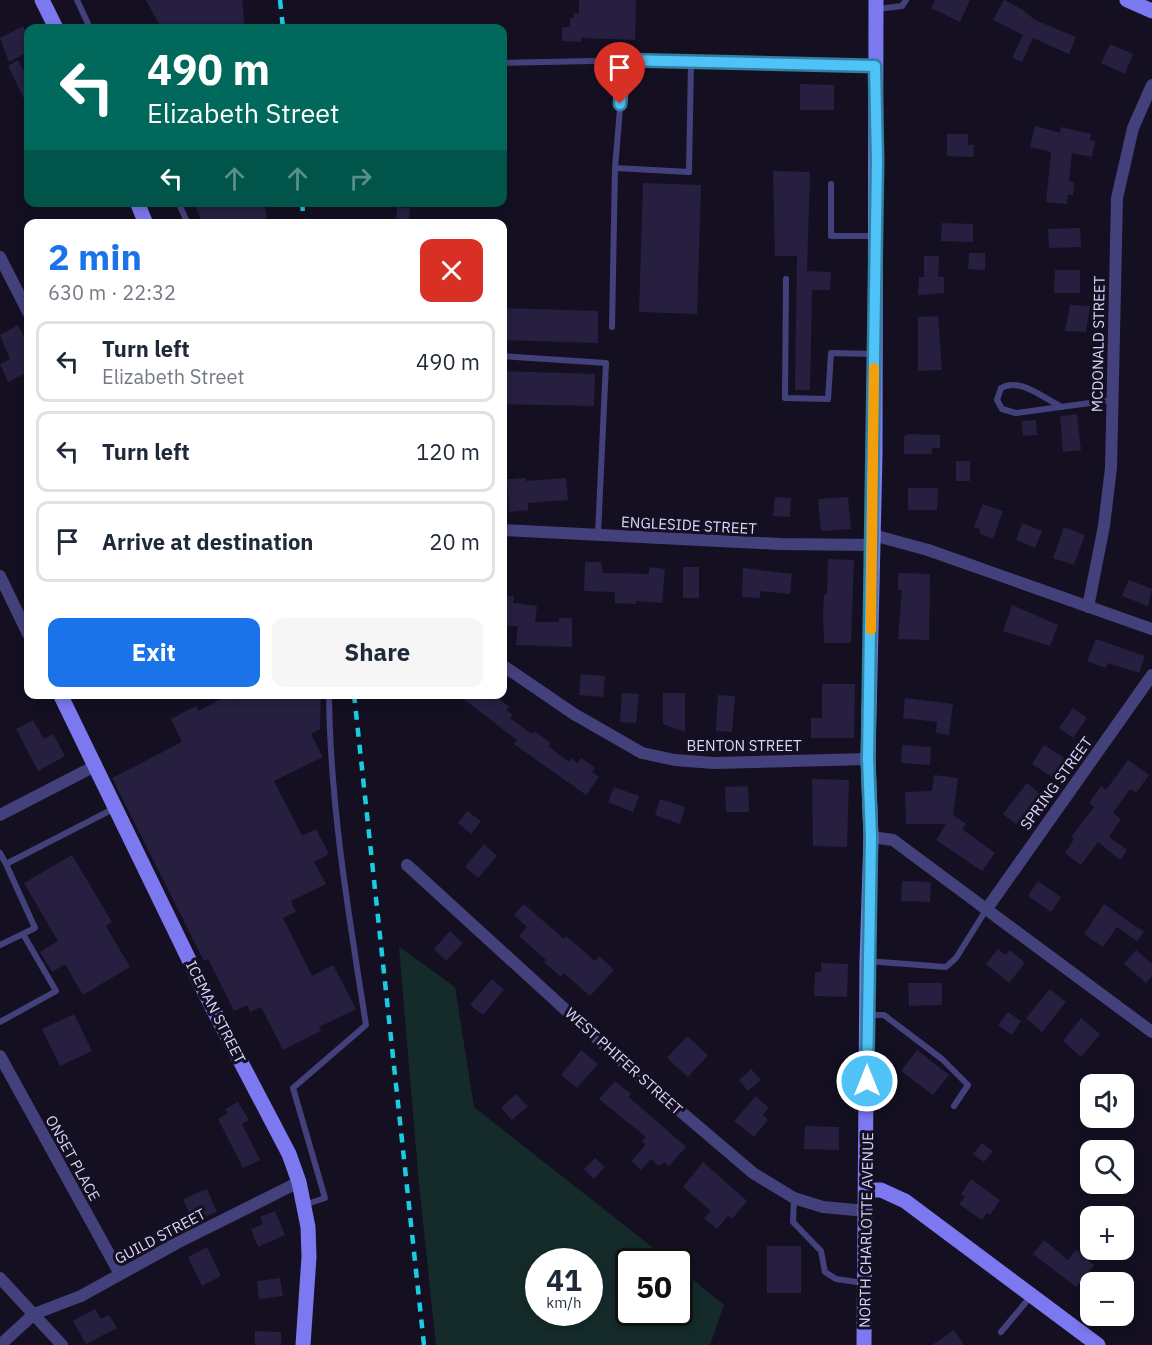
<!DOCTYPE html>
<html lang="en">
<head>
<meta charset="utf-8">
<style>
	:root { --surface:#fff; --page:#f6f6f7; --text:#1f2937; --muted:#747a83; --line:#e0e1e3; --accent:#1a73e8 }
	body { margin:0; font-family:"IBM Plex Sans",sans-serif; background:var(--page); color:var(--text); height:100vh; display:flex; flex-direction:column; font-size:22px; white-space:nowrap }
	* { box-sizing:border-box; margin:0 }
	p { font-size:20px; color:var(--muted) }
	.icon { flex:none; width:33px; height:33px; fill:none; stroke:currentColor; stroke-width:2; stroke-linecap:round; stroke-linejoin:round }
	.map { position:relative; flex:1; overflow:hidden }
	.panel { position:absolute; left:24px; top:219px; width:483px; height:480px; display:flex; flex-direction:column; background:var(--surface); border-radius:12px; box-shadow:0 3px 9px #0003 }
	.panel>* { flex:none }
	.guide { position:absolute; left:24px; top:24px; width:483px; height:183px; border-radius:12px; box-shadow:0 3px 9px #0003; background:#00695c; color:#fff; overflow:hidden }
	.controls { position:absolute; left:1080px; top:1074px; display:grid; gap:12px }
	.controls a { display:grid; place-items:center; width:54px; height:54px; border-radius:12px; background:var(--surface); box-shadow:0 3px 9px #0003; font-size:30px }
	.speed { position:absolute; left:525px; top:1248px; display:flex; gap:12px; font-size:30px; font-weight:700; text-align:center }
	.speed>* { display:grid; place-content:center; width:78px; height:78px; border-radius:50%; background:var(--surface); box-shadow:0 3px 9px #0003; line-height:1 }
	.speed small { font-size:15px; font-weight:400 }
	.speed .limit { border:3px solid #111; border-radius:9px; background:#fff; color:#111 }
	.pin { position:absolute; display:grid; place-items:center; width:51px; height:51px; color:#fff; margin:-62px -26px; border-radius:50% 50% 50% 0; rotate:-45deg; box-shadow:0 0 6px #0007 }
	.pin .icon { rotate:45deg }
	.me { position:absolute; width:66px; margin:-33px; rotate:0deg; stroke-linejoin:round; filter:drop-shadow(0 0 4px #0008) }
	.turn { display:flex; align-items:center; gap:21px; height:126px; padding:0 24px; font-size:27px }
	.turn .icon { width:78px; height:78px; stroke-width:2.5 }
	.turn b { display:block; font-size:42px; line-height:51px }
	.lanes { display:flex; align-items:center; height:57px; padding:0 24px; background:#0003; justify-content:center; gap:30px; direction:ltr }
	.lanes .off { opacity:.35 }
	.round { display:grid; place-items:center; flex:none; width:63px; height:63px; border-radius:12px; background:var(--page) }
	.overview { display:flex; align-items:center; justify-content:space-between; height:102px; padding:0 24px }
	h1 { font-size:36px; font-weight:700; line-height:45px; color:var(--accent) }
	.button { display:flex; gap:12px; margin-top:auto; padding:12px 24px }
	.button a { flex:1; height:69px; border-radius:12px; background:var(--accent); color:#fff; font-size:24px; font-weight:700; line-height:69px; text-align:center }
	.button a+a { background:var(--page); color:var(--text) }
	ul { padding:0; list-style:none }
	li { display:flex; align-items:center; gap:18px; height:81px; margin:0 12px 9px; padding:0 12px; border:3px solid var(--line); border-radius:12px }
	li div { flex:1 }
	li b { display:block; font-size:22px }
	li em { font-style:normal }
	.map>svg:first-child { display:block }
	.green { fill:#142b2a; fill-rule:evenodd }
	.building { fill:#261f40 }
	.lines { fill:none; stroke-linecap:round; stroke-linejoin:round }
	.lane { stroke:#43417b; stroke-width:6 }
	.street { stroke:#43417b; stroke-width:12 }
	.secondary { stroke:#7c78ef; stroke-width:15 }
	.rail { stroke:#1acce2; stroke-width:4.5; stroke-dasharray:9 8; stroke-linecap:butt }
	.route-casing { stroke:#337fa1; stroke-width:15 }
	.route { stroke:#4fc3f7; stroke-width:10 }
	.slow { stroke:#f59e0b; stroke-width:10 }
	.labels { text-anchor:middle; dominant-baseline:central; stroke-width:6; stroke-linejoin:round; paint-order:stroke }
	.street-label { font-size:15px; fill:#dad6fa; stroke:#141022 }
</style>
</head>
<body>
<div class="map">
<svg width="1152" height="1345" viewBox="0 0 1152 1345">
	<rect width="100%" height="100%" fill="#141022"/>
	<path class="green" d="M399,947L455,987L474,1107L670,1261L628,1262V1312H680V1269L724,1305L710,1345H436L419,1184ZM538,1262H590V1312H538Z"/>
	<path class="building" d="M146,0H242L245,28H161Z
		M579,0H636L635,40L581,38V42L562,41V27H570V18H574V13H579Z
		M935,0H970L960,22L931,8Z
		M1004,0L1023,10L1035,20L1076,37L1069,54L1033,38L1022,62L1012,58L1023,35L993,20Z
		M23,26L28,36V52L9,62L0,38Z
		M1110,44L1133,54L1125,74L1101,63Z
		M18,60L28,79V107L8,66Z
		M800,84L834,85V110H800Z
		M1035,126L1060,133L1061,127L1091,134L1090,140L1095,141L1092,157L1072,153L1069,181L1074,182L1073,195H1068L1067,204L1046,202L1051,152L1030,147Z
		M947,134H968V145H974L973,157L947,156Z
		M773,171L810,172L807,271L831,272L830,290H812L810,390H795L797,256H775Z
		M643,183L701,185L697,314L639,312Z
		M193,202H265L267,224H203Z
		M397,207L410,208L408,224H396Z
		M942,223L973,224V242L941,241Z
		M1080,228L1081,247L1049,248L1048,229Z
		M969,253H985V270L968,269Z
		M924,256H939L938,277H944V293L918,295L919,277H924Z
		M1055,270H1080V293H1054Z
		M1070,305L1090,306L1086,332L1065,331Z
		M502,308L598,311V343L502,340Z
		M938,316L942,370L918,371V317Z
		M18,325L28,345V372L8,382L0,364L10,359L0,335Z
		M502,371L595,374L594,406L502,404Z
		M1077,414L1081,450L1063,452L1060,416Z
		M1036,420L1037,435L1023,436L1022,421Z
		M907,434L940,435V448H932V454H904V436Z
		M956,461H970V481H956Z
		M526,478V481L566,478L568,500L528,503V510L509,512L507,479Z
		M908,488H938L937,510H908Z
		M775,497L791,498L790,517L773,516Z
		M848,497L851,529L821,531L818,499Z
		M983,504L1003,511L993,539L979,533L980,529L974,527Z
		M1022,523L1042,531L1035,548L1016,540Z
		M1064,527L1085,535L1074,565L1053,558Z
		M828,559L854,560L851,643H824L823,612L824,594H827Z
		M585,562H601L603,573L649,574V567L665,569L662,603L636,601V604L615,603V592L584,591Z
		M683,567H699V598H683Z
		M743,568L792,574L790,594L760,591V598L742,597Z
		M898,573L930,574L929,640L898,639L902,590H898Z
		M1129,580L1152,589L1148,606L1122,596Z
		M502,596H514L513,603L537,606L535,622H559V618H572V647L516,645L518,626H502Z
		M1012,605L1058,625L1050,646L1003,631Z
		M1096,639L1145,656L1139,673L1108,663L1106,668L1087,661Z
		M581,674L605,676L603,697L579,695Z
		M822,684H855L854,738H811V718H822Z
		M622,693L639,694L636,723L620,722Z
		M663,693H685V732L663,724Z
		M231,694L235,700L245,694H321L320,729L311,734L323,757L274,781L302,836L316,829L329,854L314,862L326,884L291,901L296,912L283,918L312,976L333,965L356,1009L319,1027L321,1031L283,1050L261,1007L250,1012L247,1005L234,1011L208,959L204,961L112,778L182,742L171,719L196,706L198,711Z
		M457,694H493L509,707L506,710L513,715L510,718L532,734L534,731L551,743L548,746L569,762L571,758L577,763L581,758L595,768L592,772L599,777L586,795L514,744L517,740Z
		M718,695L735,696L732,732L716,731Z
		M905,698L953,704L949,735L936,733L937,722L903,718Z
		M1073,708L1087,718L1073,738L1059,728Z
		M33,720L44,739L53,734L65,756L38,771L16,729Z
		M902,745L931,747L930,765L901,763Z
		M1044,745L1064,758L1052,777L1032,764Z
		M1128,760L1149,775L1136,793L1130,789L1113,813L1121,819L1109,837L1127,850L1120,860L1098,842L1081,865L1065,853L1074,839L1071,837L1094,807L1089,803L1101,786L1106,790Z
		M934,775L958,778L953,815L966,824L962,829L995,853L982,871L936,840L946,824H906L905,792L932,791Z
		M812,779L849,780L847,847L813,846Z
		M1027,783L1040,794L1016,824L1003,814Z
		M748,786L749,812H726L725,787Z
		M614,787L639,796L633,812L608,802Z
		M660,799L685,807L680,824L655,815Z
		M467,811L481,821L471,834L458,823Z
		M484,844L497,856L478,878L465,867Z
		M72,855L112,922L106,926L130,967L83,995L65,964L52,972L40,952L58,941L24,883Z
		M902,881L931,882L930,902L901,901Z
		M1038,881L1061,897L1051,912L1028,896Z
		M524,904L564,939L566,936L595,961L599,956L614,970L590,996L564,973L561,977L544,962L546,960L519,936L527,927L514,915Z
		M1104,904L1144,932L1137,941L1117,927L1103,947L1084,934Z
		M450,931L463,943L446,961L434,949Z
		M998,949L1005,955L1010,950L1025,963L1009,983L986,964Z
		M1136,950L1152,964V976L1146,983L1124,964Z
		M821,963L848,964L847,997L814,996L815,972H821Z
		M492,979L504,990L483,1015L470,1005Z
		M908,983H942V1005L909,1006Z
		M1050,989L1066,1002L1042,1032L1026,1018Z
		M1008,1012L1021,1021L1012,1035L998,1025Z
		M74,1014L92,1051L60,1066L42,1029Z
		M1081,1018L1100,1034L1081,1057L1063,1041Z
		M687,1036L708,1055L688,1077L667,1058Z
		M581,1050L598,1064L577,1088L561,1075Z
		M917,1050L949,1075L933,1095L901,1071Z
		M751,1069L761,1080L748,1091L739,1080Z
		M615,1081L631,1094L629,1097L686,1147L669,1166L665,1162L658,1166L651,1159L641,1170L631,1161L644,1147L645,1144L642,1141L646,1137L599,1099Z
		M516,1094L528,1106L512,1120L501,1108Z
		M756,1096L769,1108L763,1115L768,1120L754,1137L734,1121Z
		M238,1102L249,1120L242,1124L260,1160L243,1168L218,1119L228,1113L225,1109Z
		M805,1126L839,1127V1150L804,1149Z
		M982,1143L993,1151L984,1162L973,1154Z
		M595,1158L605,1167L594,1179L584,1169Z
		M703,1162L747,1201L732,1219L728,1216L717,1229L704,1218L711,1211L683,1187Z
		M971,1179L1000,1200L990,1215L987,1213L982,1220L959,1204L965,1197L961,1194Z
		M207,1189L217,1212L193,1222L183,1199Z
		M275,1211L285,1235L258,1247L251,1229L263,1224L260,1217Z
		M1044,1240L1068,1260L1076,1250L1094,1265L1076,1287L1033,1254Z
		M767,1246H801V1293H767Z
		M207,1247L221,1276L202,1286L188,1257Z
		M280,1278L283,1296L259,1299L257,1281Z
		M95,1309L101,1319L109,1315L117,1328L86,1344L73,1321Z
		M954,1330L964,1345H932Z
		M255,1331L281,1332V1345H255Z"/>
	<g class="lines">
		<path class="lane" d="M77,0L90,28
			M877,9L902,6L906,0
			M624,61L615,168L689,172L691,61
			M502,63L641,60L874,66
			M831,184V236H875
			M178,202L188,224
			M786,279L785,398L828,399L831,353L874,354
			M612,327L615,168
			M502,356L606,363L598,534
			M1062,407C1043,398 1020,377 1001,388L997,400L1002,409L1016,413L1112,400
			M0,853L6,864L115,808
			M0,945L35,928L6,864
			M867,961L946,967L956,958L986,910
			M868,1015H884L942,1059L968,1085L954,1106
			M0,1022L56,991L23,934
			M794,1198L793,1222L821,1251L825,1272L836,1279L864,1283
			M304,1205L325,1198L293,1088L366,1025C349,916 330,805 329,694
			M1001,1332L1031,1296"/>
		<path class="street" d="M0,257L28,312
			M502,530L780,544L873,545
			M873,535L928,550L1152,629
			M0,576L28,634
			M1088,607L1104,526L1111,468L1117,198L1133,128L1152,85
			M502,665L574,714L642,753L675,760L714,763L868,759
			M0,815L95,766
			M871,837L893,840L1152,1032
			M407,865L626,1065L753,1173L794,1198L823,1207L866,1211
			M986,910L1152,675
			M0,1056L120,1274
			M0,1278L62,1345
			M0,1345L34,1314L81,1296L177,1243L299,1182"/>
		<path class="secondary" d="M42,0L56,28
			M1127,0L1152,11
			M137,202L146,224
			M60,694L211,1005L289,1154L299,1182L308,1227L309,1257L303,1345
			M866,1190H881L905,1201L1098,1345
			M864,1345L867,961L871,837L868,759L875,456L876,0"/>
		<path class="rail" d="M280,0L283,28
			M302,202L304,224
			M354,694L424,1345"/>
	</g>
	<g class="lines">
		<g class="route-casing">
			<path id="route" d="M620,104L624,60L875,66L877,161L868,759L871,837L867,1081"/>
		</g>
		<use href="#route" class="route"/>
		<path class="slow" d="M871,630L874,368"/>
	</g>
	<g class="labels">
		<g class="street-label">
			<text transform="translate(1098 344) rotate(-89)">MCDONALD STREET</text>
			<text transform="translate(689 525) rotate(3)">ENGLESIDE STREET</text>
			<text x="744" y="745">BENTON STREET</text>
			<text transform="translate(1056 783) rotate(-54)">SPRING STREET</text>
			<text transform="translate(216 1012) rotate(63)">ICEMAN STREET</text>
			<text transform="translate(624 1061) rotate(42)">WEST PHIFER STREET</text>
			<text transform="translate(73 1158) rotate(61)">ONSET PLACE</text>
			<text transform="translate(866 1230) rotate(-89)">NORTH CHARLOTTE AVENUE</text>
			<text transform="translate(160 1236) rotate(-28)">GUILD STREET</text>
		</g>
	</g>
</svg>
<div class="controls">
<a><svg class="icon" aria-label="sound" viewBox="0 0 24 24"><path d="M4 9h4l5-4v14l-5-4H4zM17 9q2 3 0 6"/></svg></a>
<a><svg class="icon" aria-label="search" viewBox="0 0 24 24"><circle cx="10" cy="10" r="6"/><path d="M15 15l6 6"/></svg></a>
<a>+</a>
<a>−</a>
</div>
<div class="speed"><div>41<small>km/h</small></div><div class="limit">50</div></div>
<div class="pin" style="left:620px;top:104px;background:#d93025"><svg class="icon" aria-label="arrive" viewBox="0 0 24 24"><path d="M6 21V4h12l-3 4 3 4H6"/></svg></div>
<svg class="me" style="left:867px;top:1081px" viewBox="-20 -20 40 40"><circle r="17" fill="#4fc3f7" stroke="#fff" stroke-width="3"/><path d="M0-11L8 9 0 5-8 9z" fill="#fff"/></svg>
<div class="guide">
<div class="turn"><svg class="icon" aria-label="left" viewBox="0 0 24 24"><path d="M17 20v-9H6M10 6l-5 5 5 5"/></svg><div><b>490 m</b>Elizabeth Street</div></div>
<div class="lanes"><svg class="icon" aria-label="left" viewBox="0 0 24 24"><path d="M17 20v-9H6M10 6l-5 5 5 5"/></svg><svg class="icon off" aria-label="ahead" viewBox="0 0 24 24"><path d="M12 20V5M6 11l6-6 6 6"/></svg><svg class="icon off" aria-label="ahead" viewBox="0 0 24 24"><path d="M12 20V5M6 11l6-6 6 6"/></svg><svg class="icon off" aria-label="right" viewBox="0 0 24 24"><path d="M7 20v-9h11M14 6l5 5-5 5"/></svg></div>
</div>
<section class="panel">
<div class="overview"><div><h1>2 min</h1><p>630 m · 22:32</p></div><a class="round" style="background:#d93025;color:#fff"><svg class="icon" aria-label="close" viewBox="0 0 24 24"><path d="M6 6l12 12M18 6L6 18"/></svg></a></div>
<ul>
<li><svg class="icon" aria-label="left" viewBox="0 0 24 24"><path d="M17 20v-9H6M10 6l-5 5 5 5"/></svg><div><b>Turn left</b><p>Elizabeth Street</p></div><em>490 m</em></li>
<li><svg class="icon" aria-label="left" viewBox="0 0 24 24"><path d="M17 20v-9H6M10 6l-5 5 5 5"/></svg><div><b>Turn left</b></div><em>120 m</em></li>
<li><svg class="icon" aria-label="arrive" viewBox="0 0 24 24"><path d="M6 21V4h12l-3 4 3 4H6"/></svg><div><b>Arrive at destination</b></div><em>20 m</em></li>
</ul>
<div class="button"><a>Exit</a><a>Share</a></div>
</section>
</div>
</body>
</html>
